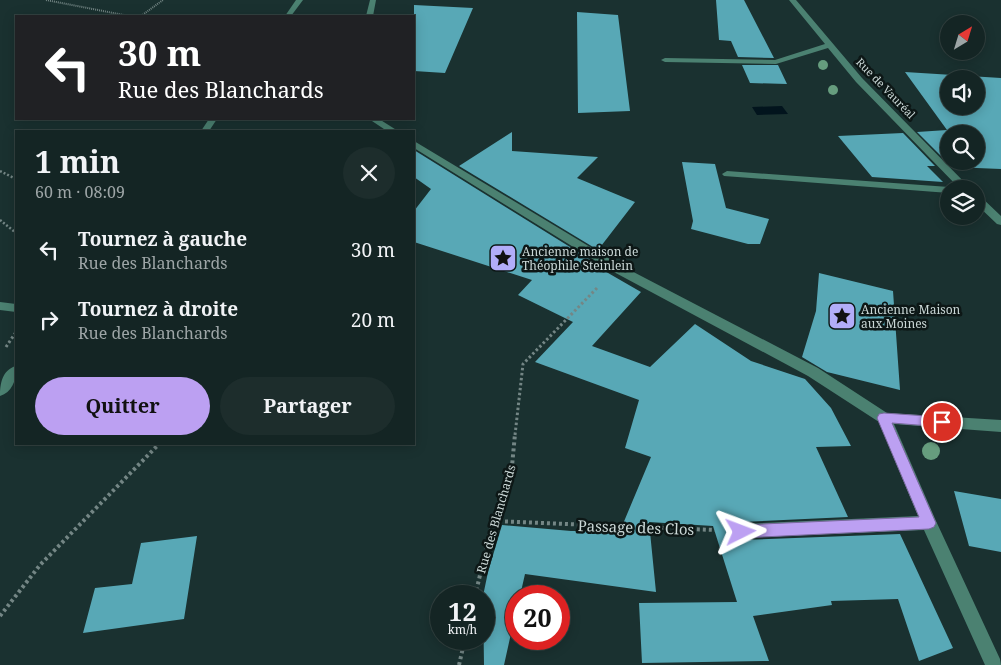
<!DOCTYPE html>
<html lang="fr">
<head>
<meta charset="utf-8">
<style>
	:root { --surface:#142524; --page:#1d2d2c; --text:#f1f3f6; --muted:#9da5a6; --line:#334241; --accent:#bca0f2 }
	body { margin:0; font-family:"Noto Serif",serif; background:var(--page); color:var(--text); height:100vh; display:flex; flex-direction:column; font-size:19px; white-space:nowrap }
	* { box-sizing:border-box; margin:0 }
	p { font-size:16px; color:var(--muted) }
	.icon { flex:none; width:28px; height:28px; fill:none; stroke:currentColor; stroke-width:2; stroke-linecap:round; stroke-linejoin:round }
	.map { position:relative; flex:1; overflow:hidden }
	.panel { position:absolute; left:15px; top:130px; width:400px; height:315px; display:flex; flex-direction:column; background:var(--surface); border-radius:0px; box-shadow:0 2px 12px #0003,0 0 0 1px var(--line) }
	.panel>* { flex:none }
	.top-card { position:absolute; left:15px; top:15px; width:400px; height:105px; border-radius:0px; box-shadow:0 2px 12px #0003,0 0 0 1px var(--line); background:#202124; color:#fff; overflow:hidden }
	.needle { width:32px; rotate:38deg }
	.tools { position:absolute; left:940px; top:15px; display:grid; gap:10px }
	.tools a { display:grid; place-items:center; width:45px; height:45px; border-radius:50%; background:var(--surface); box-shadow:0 2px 12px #0003,0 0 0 1px var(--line); font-size:25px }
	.speed { position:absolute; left:430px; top:585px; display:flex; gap:10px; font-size:25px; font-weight:700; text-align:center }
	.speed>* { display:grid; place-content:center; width:65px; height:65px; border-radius:50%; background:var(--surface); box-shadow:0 2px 12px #0003,0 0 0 1px var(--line); line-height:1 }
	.speed small { font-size:12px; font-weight:400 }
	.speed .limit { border:8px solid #d22; background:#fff; color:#111 }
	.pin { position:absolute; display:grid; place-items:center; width:42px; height:42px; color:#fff; margin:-21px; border:2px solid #fff; border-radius:50%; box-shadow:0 1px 5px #0007 }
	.me { position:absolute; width:55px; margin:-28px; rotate:87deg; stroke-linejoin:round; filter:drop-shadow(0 0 4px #0008) }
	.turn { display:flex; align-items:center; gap:18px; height:105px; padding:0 20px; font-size:22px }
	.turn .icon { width:65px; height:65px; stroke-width:2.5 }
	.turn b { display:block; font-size:35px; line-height:42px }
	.round { display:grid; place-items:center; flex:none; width:52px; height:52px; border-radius:26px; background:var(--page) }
	.headline { display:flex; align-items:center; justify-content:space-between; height:85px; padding:0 20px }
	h1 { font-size:30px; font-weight:700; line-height:38px }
	.cta { display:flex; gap:10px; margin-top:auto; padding:10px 20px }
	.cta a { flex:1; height:58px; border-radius:30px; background:var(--accent); color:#111; font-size:20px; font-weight:700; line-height:58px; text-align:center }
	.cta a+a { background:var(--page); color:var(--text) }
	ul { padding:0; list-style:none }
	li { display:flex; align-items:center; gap:15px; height:70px; padding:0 20px }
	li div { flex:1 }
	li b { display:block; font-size:19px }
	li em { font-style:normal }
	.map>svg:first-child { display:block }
	.water { fill:#02141d }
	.building { fill:#58a8b6; fill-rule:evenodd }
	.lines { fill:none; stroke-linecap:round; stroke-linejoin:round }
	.path-far3 { stroke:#748685; stroke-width:2; stroke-dasharray:1 1; stroke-linecap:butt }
	.path-far2 { stroke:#748685; stroke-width:2.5; stroke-dasharray:2 2; stroke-linecap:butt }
	.path-far1 { stroke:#748685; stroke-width:3; stroke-dasharray:2.5 2.5; stroke-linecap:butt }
	.path { stroke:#748685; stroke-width:4; stroke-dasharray:3 3; stroke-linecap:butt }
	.minor { fill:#4b8171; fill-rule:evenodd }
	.tree { fill:#669d7e }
	.route { fill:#bca0f2; stroke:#7a689d }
	.labels { text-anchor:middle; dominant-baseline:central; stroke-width:5; stroke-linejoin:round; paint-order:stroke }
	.far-street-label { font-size:11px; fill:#cbd8d7; stroke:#0d1716 }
	.poi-label { font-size:12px; fill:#cbd8d7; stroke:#0d1716; text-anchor:start }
	.street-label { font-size:12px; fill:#cbd8d7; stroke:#0d1716 }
	.near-street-label { font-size:15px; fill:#cbd8d7; stroke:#0d1716 }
</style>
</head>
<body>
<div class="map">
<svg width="1001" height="665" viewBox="0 0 1001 665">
	<rect width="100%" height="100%" fill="#1a3130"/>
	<path class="water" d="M782,106L788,114L757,115L752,107Z"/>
	<path class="building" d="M716,0H744L774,58L738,57L731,41L719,40Z
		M414,5L473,8L445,73L414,71Z
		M577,12L618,15L630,111L578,113Z
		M742,65H778L787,84L750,83Z
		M905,72L1001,78V169L952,167L917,132L947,130ZM949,79H976V106H949ZM949,134H976V161H949Z
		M512,132V151L598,157L577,178L635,202L598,250L459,166Z
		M903,133L935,166H927L943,182L872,177L838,136Z
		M414,150L591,260L589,262L641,292L592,346L650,367L695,324L751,361L805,379L831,408L851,446L816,447L848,517L741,522L733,525L731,530L733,537L741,540L900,534L953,648L919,661L898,599L831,601L832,605L753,616L769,661L642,663L639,603L737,602L713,526L649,522L656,592L525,574L520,596H516V611L504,665H484L483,596L488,572L502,525L571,531H620L651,457L625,448L639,400L535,362L573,322L518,295L532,280L414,242V211L431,189L414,177Z
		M682,162L715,164L726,208L769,219L760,244H748L691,229L693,221Z
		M819,273L893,291L900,390L827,372L802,357L816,311Z
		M954,491L1001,499V552L969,546Z
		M197,536L184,619L83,633L95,588L132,584L141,543Z"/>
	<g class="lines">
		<path class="path-far3" d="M46,0L129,16
			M141,16L163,0"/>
		<path class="path-far2" d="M0,171L16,179
			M0,220L16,233"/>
		<path class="path-far1" d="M6,347L16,332
			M515,435L523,364L598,287"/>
		<path class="path" d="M493,521L715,530
			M475,596L493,521L512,466L515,434
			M0,616L40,565L159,444
			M459,665L465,639"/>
		<path class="minor" d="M296,0H303L291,16H285Z
			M370,0H376L373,16H366Z
			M789,0H796L862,78L971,189H960L856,82L828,48L776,64L665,62L661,60L665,58L775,60L825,44Z
			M209,119H217L209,131H201Z
			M369,119H379L398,131H387Z
			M414,141L620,265L818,368L887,413L1001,420V432L894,424L936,521L1000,659L1001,665H985L924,530L741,538L735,536L733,531L735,526L741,524L918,516L879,422L808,376L612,271L414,148Z
			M727,171L949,187L953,189H949V193L724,176L722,174Z
			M976,195L980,196L1001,216V225L997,224L976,204Z
			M0,302L16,304V312L0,310Z
			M16,366C17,378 13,392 0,396C0,384 2,370 16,366Z"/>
	</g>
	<g class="tree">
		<circle cx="823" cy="65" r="5"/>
		<circle cx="833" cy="90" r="5"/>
		<circle cx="931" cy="451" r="9"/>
	</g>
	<path class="route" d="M884,413L942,417L947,418L949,422L947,426L942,427L892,423L936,523L934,527L929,529L741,538L736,536L734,532L736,527L741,525L919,517L877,418L879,414Z"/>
	<defs>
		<g id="sight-square" transform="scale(1.4375)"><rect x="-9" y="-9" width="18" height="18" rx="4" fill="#b2adf9" stroke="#0d1716"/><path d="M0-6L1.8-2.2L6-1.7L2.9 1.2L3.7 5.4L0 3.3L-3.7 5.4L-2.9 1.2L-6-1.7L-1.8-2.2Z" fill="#111"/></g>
	</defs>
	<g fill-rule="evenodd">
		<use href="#sight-square" x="503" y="258"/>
		<use href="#sight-square" x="842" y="316"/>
	</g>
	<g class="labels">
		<g class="far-street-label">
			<text transform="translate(886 88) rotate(46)">Rue de Vauréal</text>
		</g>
		<g class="poi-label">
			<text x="522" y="251">Ancienne maison de<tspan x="522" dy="14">Théophile Steinlein</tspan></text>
			<text x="861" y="309">Ancienne Maison<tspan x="861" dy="14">aux Moines</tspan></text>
		</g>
		<g class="street-label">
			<text transform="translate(496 519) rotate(-74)">Rue des Blanchards</text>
		</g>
		<g class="near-street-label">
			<text transform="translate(636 527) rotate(2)">Passage des Clos</text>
		</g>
	</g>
</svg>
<div class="tools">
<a><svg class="needle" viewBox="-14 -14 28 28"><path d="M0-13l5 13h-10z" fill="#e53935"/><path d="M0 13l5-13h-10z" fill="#9da5a6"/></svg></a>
<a><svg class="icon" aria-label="sound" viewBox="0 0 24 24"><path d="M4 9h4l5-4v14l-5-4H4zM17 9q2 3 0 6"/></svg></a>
<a><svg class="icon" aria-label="search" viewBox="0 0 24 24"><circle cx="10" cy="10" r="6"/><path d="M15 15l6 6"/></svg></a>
<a><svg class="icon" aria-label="layers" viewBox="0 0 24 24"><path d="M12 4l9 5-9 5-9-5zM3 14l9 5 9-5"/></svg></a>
</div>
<div class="speed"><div>12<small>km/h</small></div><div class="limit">20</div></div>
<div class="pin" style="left:942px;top:422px;background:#d93025"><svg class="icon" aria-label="arrive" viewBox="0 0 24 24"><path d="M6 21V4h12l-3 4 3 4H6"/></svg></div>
<svg class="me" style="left:741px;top:532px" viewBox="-20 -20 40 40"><path d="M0-17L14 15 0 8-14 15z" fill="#bca0f2" stroke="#fff" stroke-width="4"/></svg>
<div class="top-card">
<div class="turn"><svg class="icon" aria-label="left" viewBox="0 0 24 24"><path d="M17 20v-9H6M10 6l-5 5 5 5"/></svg><div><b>30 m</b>Rue des Blanchards</div></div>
</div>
<section class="panel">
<div class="headline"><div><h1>1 min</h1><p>60 m · 08:09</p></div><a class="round"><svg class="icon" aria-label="close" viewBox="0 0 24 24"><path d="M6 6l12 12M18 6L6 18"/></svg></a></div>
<ul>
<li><svg class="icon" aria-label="left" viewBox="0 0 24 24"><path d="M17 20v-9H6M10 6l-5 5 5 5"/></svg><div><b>Tournez à gauche</b><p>Rue des Blanchards</p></div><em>30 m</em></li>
<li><svg class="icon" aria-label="right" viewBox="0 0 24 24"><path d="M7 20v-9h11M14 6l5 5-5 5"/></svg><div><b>Tournez à droite</b><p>Rue des Blanchards</p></div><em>20 m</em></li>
</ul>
<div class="cta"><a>Quitter</a><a>Partager</a></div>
</section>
</div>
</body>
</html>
